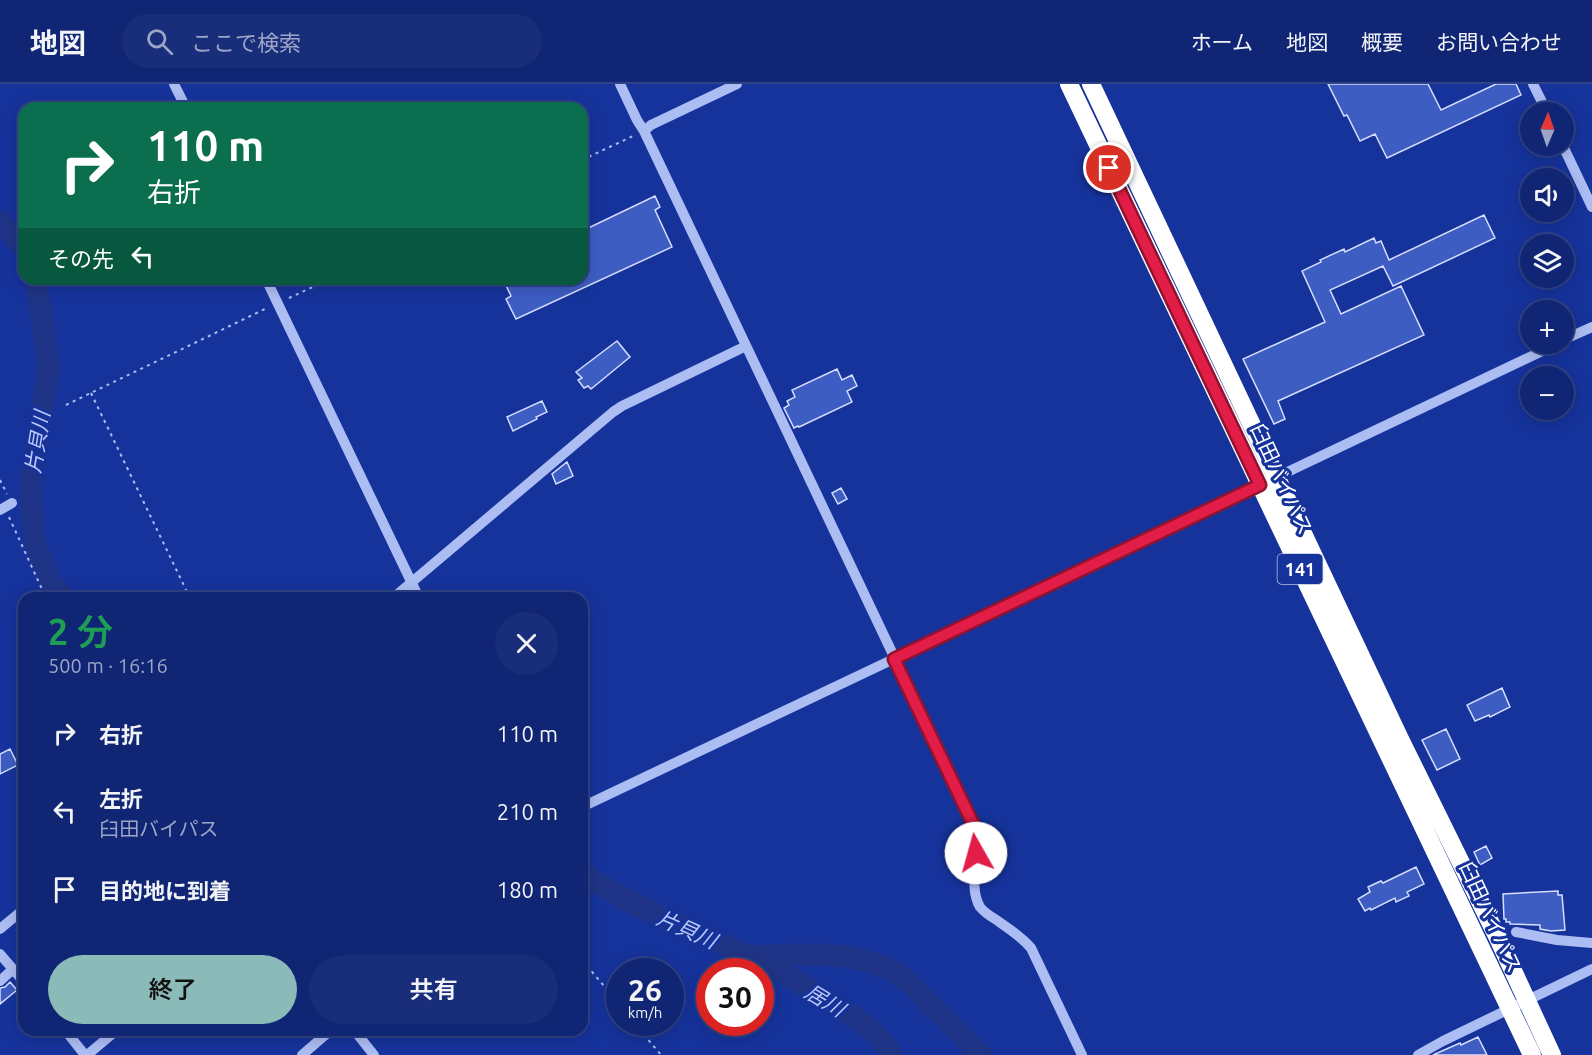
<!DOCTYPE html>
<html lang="ja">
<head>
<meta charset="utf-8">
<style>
	:root { --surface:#102675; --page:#192e7a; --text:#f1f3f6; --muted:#9ca5c5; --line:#304387; --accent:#8bbbb9 }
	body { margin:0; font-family:Ubuntu,"Noto Sans JP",sans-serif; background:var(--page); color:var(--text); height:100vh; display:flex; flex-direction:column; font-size:22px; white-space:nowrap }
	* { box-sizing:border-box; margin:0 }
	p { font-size:20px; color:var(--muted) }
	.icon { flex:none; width:33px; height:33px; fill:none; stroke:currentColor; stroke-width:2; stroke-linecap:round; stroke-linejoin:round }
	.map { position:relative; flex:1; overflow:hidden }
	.panel { position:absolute; left:18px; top:508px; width:570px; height:444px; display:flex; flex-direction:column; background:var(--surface); border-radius:18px; box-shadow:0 3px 15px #0003,0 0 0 2px var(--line) }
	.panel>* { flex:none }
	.banner { position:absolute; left:18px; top:18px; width:570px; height:183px; border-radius:18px; box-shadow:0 3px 15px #0003,0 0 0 2px var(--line); background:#0b6e4f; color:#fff; overflow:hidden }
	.needle { width:39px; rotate:2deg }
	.fabs { position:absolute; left:1520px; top:18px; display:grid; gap:12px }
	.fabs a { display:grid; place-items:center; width:54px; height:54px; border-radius:50%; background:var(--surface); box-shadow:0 3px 15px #0003,0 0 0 2px var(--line); font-size:30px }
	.speed { position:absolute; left:606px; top:874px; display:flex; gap:12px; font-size:30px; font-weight:700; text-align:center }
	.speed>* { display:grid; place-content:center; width:78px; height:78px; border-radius:50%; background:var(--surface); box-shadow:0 3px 15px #0003,0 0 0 2px var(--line); line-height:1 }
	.speed small { font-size:15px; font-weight:400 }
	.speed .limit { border:9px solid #d22; background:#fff; color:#111 }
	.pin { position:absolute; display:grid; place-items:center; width:51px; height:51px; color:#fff; margin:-26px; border:3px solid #fff; border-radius:50%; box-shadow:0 2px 6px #0007 }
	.me { position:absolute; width:66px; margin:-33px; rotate:353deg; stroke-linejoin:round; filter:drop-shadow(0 0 4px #0008) }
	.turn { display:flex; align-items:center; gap:21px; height:126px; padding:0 30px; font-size:27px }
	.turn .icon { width:78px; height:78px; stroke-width:2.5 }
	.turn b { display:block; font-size:42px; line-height:51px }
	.then { display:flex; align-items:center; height:57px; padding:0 30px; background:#0003; gap:12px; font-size:22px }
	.round { display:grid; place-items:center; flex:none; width:63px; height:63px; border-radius:32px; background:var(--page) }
	.summary { display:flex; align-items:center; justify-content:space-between; height:102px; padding:0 30px }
	h1 { font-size:36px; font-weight:600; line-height:45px; color:#1e9e55 }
	.cta { display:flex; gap:12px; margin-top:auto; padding:12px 30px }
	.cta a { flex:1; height:69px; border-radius:36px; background:var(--accent); color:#111; font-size:24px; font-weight:600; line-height:69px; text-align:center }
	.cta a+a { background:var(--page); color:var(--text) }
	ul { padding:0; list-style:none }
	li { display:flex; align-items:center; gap:18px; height:78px; padding:0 30px }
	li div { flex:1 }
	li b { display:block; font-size:22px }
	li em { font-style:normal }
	header { display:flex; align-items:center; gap:36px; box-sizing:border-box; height:84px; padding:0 30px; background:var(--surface); border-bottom:2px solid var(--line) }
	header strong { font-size:28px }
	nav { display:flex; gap:33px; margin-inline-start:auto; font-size:21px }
	.search { width:420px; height:54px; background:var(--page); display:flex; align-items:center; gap:15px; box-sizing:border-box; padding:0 21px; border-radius:33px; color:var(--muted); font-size:22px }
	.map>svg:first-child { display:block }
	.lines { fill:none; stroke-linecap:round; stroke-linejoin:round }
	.river { stroke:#1f3486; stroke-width:22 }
	.building { fill:#3e5dc3; stroke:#d4defd; stroke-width:1.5 }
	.path { stroke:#acbdf3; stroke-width:2; stroke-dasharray:3 4.5; stroke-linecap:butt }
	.minor { stroke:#acbdf3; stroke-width:10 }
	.highway { stroke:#fff; stroke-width:18 }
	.route-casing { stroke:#92132f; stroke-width:15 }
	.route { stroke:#e11d48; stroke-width:10 }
	.labels { text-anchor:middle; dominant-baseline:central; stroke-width:6; stroke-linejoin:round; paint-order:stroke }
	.shield { fill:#16339c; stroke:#b9c2e1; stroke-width:1.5 }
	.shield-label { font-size:18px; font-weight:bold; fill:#fff }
	.street-label { font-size:20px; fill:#fff; stroke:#16339c }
	.water-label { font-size:21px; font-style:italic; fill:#b9c8f9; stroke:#16339c }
</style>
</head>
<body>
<header>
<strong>地図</strong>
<div class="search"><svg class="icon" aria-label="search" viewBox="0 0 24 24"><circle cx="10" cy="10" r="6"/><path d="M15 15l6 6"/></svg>ここで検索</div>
<nav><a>ホーム</a><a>地図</a><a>概要</a><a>お問い合わせ</a></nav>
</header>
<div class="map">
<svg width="1592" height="971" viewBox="0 0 1592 971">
	<rect width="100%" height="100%" fill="#16339c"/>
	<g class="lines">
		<path class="river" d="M0,138L24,164
			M36,195L49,284L30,401L34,457L51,499L64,514
			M582,789C642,831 714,852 779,887C796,895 811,906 826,916C851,931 878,946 892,971
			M756,872C803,871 856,864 899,891C910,898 920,910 929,919C947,936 964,954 981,971"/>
	</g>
	<path class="building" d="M1328,0H1428L1441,26L1496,0H1516L1521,11L1387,74L1375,50L1360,57L1347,31L1344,32Z
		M655,112L660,123L655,126L672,163L516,235L506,215L511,212L503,195H582V147Z
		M1484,131L1495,154L1393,202L1383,182L1330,206L1341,230L1401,202L1424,251L1278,317L1285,335L1274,340L1243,275L1325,238L1302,187L1321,178L1320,176L1344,165L1345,168L1374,154L1376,159L1381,157L1389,176Z
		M617,257L630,273L591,305L588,302L584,304L578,296L582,294L576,288Z
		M837,285L842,296L852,291L857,302L847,307L852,318L799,343L798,342L794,344L784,324L789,321L787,317L795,313L792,306Z
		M542,317L547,328L536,333L537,335L513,347L507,333Z
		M567,378L573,392L556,400L552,390Z
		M841,404L847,415L838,420L832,409Z
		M1502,604L1510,623L1490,633L1489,631L1475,637L1467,621Z
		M1446,645L1460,675L1437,686L1422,656Z
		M10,665L18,681L0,690V670Z
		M1486,762L1492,774L1480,781L1474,768Z
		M1416,783L1424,800L1407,808L1409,812L1396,818L1395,814L1371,826L1370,824L1365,827L1358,815L1370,808L1368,803L1381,797L1383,799Z
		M1558,807V811H1562L1565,846L1551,847L1540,845V841L1510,840V838H1506V835H1504L1503,810Z
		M10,898L17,906L0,920V904L5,903Z
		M1478,953L1487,971H1433L1460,959L1461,961Z"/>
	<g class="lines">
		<path class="path" d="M582,76L633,52
			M289,214L330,195
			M91,309L190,514
			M66,321L267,224
			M0,396L7,410
			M9,433L46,514
			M582,876L620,921
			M634,939L661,971"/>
		<path class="minor" d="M174,0L186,24
			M620,0L637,36L644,47L976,745C979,768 968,804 980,823C984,828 990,832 995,835C1008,844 1021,852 1031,864L1082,971
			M1533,0L1547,28
			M644,47L651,41L737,0
			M1563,62L1592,123
			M266,195L419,514
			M1563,256L1592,243
			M0,426L12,419
			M393,514L613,328L622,322L746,262
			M582,723L1557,260
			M0,845L24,825
			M1516,848L1557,856L1592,859
			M0,870L24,898
			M0,897L13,885
			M65,946L85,971
			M354,946L374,971
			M87,971L117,946
			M302,971L331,946
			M1418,971L1443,957L1592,885"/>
		<path class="highway" d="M1069,0L1532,971
			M1091,0L1400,655L1497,852L1552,971"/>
	</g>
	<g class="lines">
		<g class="route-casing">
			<path id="route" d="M976,769L977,758L976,746L894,575L1260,401L1109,84"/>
		</g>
		<use href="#route" class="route"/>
	</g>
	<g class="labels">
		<rect class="shield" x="1277.5" y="470" width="45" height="30" rx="4.5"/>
		<g class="shield-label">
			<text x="1300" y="485">141</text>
		</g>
		<g class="street-label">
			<text transform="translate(1282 395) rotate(65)">臼田バイパス</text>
			<text transform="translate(1491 833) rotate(65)">臼田バイパス</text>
		</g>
		<g class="water-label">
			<text transform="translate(37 358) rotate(-81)">片貝川</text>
			<text transform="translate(687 845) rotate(24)">片貝川</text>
			<text transform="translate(825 916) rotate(31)">居川</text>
		</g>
	</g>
</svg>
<div class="fabs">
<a><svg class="needle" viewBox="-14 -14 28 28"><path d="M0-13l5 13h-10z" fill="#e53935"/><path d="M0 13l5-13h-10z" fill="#9ca5c5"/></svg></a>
<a><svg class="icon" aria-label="sound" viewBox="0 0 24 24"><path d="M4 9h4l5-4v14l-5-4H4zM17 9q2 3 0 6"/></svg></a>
<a><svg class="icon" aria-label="layers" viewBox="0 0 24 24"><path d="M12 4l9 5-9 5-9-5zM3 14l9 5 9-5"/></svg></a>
<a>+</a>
<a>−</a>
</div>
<div class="speed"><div>26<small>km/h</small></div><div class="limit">30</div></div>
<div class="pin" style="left:1109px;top:84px;background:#d93025"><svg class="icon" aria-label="arrive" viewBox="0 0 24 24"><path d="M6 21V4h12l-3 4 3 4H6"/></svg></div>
<svg class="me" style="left:976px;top:769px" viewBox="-20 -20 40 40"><circle r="19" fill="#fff"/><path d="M0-13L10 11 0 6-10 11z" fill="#e11d48"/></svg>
<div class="banner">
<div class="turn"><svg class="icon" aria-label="right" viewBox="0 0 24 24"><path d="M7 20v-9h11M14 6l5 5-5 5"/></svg><div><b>110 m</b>右折</div></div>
<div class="then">その先<svg class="icon" aria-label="left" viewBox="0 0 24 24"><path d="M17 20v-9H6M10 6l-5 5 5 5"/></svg></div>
</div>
<section class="panel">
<div class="summary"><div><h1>2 分</h1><p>500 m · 16:16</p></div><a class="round"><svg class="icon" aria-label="close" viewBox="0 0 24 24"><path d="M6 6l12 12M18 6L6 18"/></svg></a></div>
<ul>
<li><svg class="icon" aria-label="right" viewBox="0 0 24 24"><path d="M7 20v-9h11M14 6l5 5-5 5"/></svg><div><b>右折</b></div><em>110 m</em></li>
<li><svg class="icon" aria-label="left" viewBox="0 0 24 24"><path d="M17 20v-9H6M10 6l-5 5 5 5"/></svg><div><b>左折</b><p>臼田バイパス</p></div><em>210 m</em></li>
<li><svg class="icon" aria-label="arrive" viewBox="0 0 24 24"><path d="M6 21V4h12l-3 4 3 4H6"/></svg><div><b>目的地に到着</b></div><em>180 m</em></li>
</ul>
<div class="cta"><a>終了</a><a>共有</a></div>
</section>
</div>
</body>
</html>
